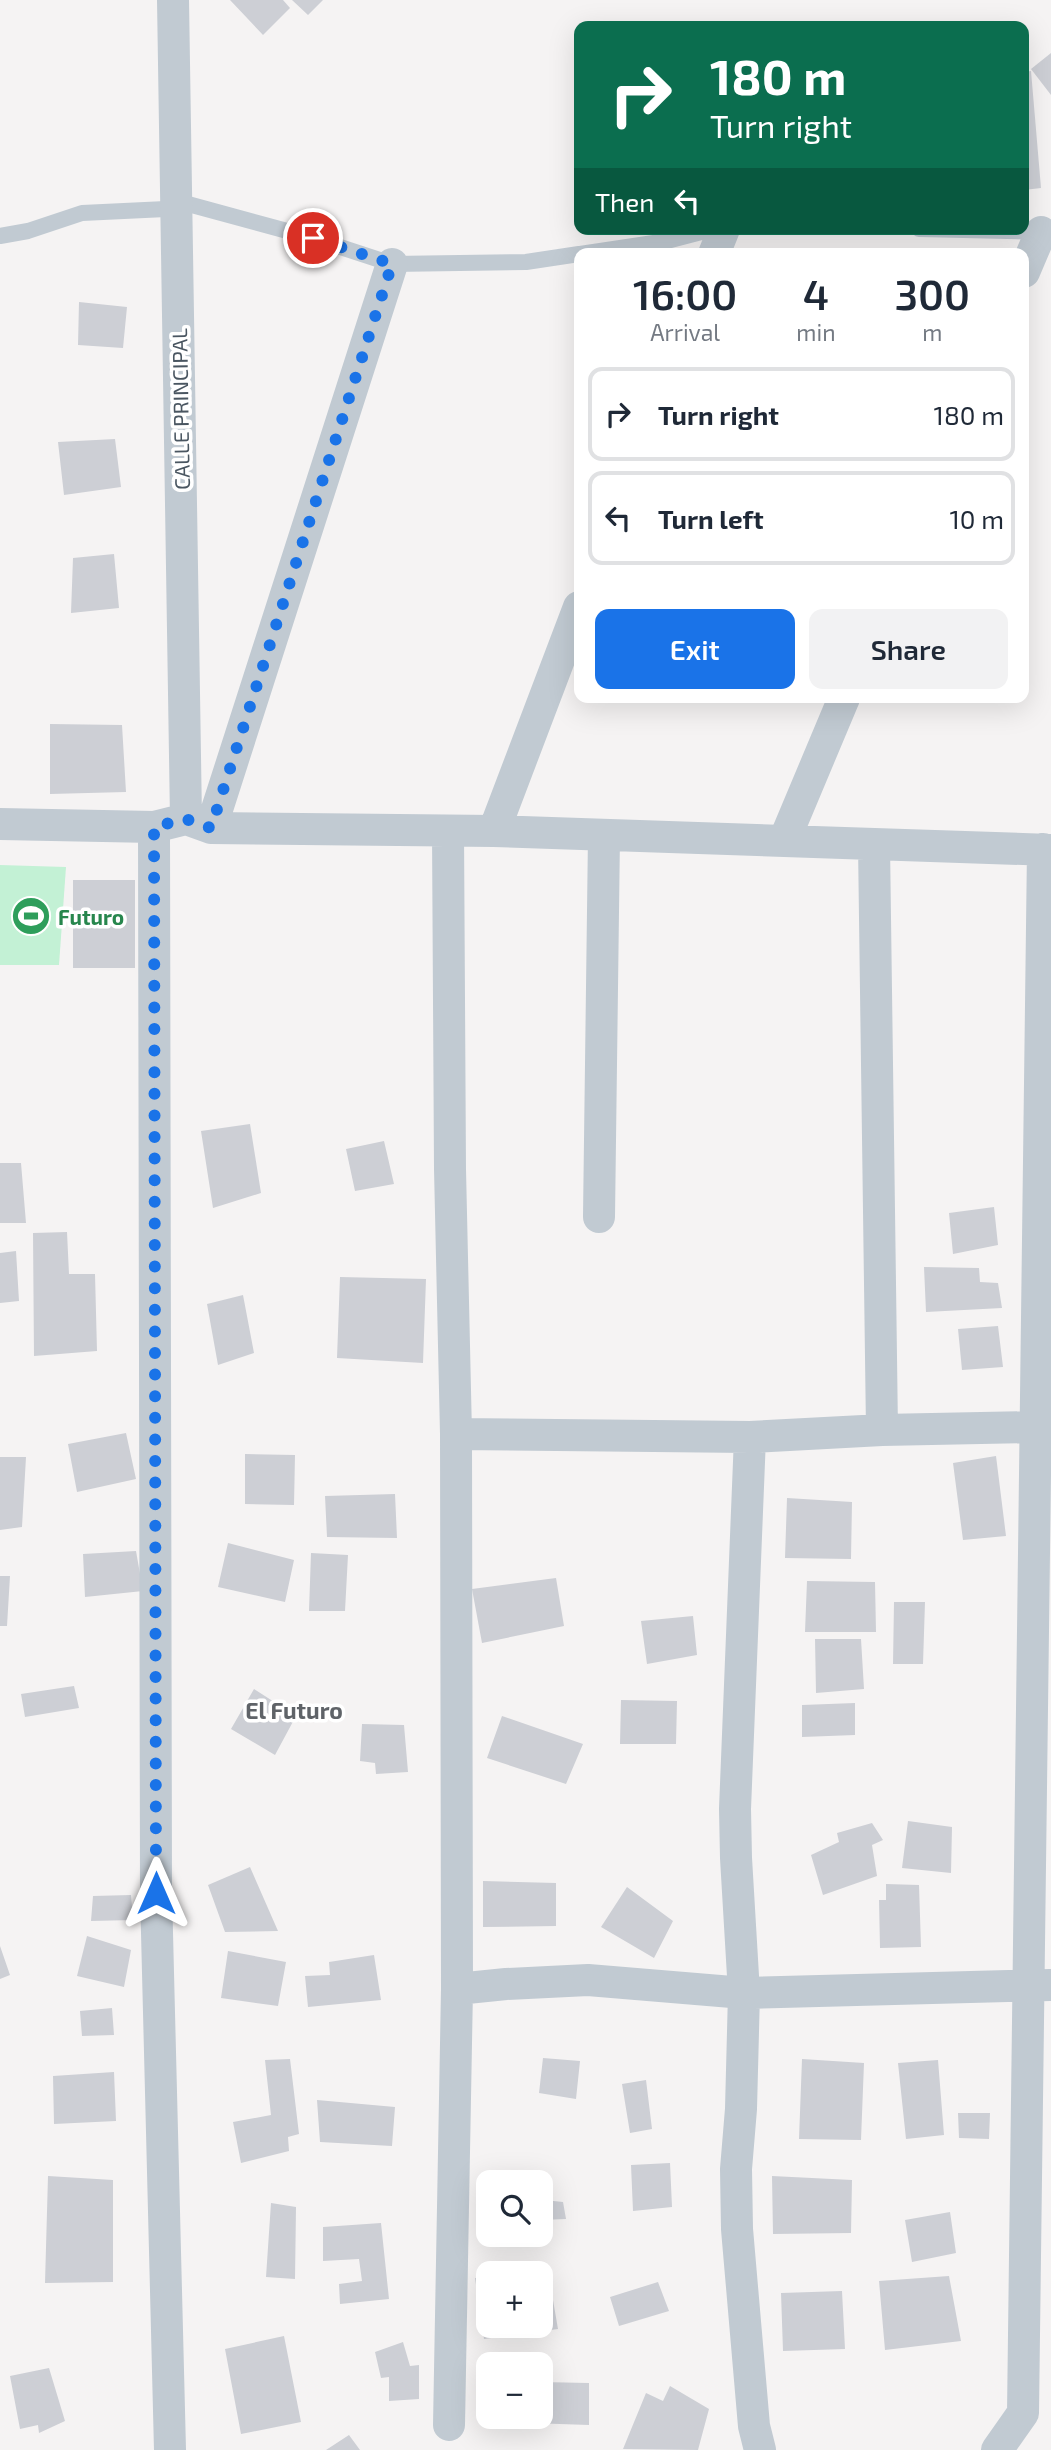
<!DOCTYPE html>
<html lang="en">
<head>
<meta charset="utf-8">
<style>
	:root { --surface:#fff; --page:#f2f2f3; --text:#1f2937; --muted:#747a83; --line:#e0e1e3; --accent:#1a73e8 }
	body { margin:0; font-family:"Exo 2",sans-serif; background:var(--page); color:var(--text); height:100vh; display:flex; flex-direction:column; font-size:26px; white-space:nowrap }
	* { box-sizing:border-box; margin:0 }
	p { font-size:23px; color:var(--muted) }
	.icon { flex:none; width:38px; height:38px; fill:none; stroke:currentColor; stroke-width:2; stroke-linecap:round; stroke-linejoin:round }
	.map { position:relative; flex:1; overflow:hidden }
	.drawer { position:absolute; left:574px; top:248px; width:455px; height:455px; display:flex; flex-direction:column; background:var(--surface); border-radius:14px; box-shadow:0 7px 28px #0002 }
	.drawer>* { flex:none }
	.banner { position:absolute; left:574px; top:21px; width:455px; height:214px; border-radius:14px; box-shadow:0 7px 28px #0002; background:#0b6e4f; color:#fff; overflow:hidden }
	.controls { position:absolute; left:476px; top:2170px; display:grid; gap:14px }
	.controls a { display:grid; place-items:center; width:77px; height:77px; border-radius:14px; background:var(--surface); box-shadow:0 7px 28px #0002; font-size:35px }
	.pin { position:absolute; display:grid; place-items:center; width:60px; height:60px; color:#fff; margin:-30px; border:4px solid #fff; border-radius:50%; box-shadow:0 2px 7px #0007 }
	.me { position:absolute; width:77px; margin:-38px; rotate:0deg; stroke-linejoin:round; filter:drop-shadow(0 0 5px #0008) }
	.turn { display:flex; align-items:center; gap:24px; height:147px; padding:0 21px; font-size:32px }
	.turn .icon { width:91px; height:91px; stroke-width:2.5 }
	.turn b { display:block; font-size:49px; line-height:60px }
	.then { display:flex; align-items:center; height:66px; padding:0 21px; background:#0003; gap:14px; font-size:26px }
	.eta { display:flex; justify-content:space-evenly; align-items:center; height:119px; text-align:center }
	.eta b { font-size:42px; font-weight:600; line-height:49px }
	.primary-button { display:flex; gap:14px; margin-top:auto; padding:14px 21px }
	.primary-button a { flex:1; height:80px; border-radius:14px; background:var(--accent); color:#fff; font-size:28px; font-weight:600; line-height:80px; text-align:center }
	.primary-button a+a { background:var(--page); color:var(--text) }
	ul { padding:0; list-style:none }
	li { display:flex; align-items:center; gap:21px; height:94px; margin:0 14px 10px; padding:0 7px; border:4px solid var(--line); border-radius:14px }
	li div { flex:1 }
	li b { display:block; font-size:26px }
	li em { font-style:normal }
	.map>svg:first-child { display:block }
	.park { fill:#c3f1d5 }
	.building { fill:#cdcfd5 }
	.lines { fill:none; stroke-linecap:round; stroke-linejoin:round }
	.service { stroke:#c1cad2; stroke-width:16 }
	.minor { stroke:#c1cad2; stroke-width:32 }
	.route { stroke:#1a73e8; stroke-width:12; stroke-dasharray:0 21.6 }
	.labels { text-anchor:middle; dominant-baseline:central; stroke-width:7; stroke-linejoin:round; paint-order:stroke }
	.street-label { font-size:21px; fill:#4a5661; stroke:#fff }
	.leisure-label { font-size:21px; font-weight:bold; fill:#27864d; stroke:#fff; text-anchor:start }
	.neighbourhood-label { font-size:23px; font-weight:bold; fill:#5f6368; stroke:#fff }
</style>
</head>
<body>
<div class="map">
<svg width="1051" height="2450" viewBox="0 0 1051 2450">
	<rect width="100%" height="100%" fill="#f5f3f3"/>
	<path class="park" d="M0,865L66,867L59,965H0Z"/>
	<path class="building" d="M230,0H283L290,8L263,35Z
		M292,0H323L308,15Z
		M1051,53V95L1031,69Z
		M1031,71L1041,188L1024,190V72Z
		M79,302L127,307L123,348L78,345Z
		M115,439L121,487L64,495L58,442Z
		M114,554L119,608L71,613L73,558Z
		M50,724L122,725L126,792L50,794Z
		M73,880H135V968H73Z
		M250,1124L261,1193L213,1208L201,1131Z
		M384,1141L394,1184L355,1191L346,1149Z
		M0,1163H21L26,1223H0Z
		M994,1207L998,1245L953,1254L949,1213Z
		M67,1232L69,1274H95L97,1351L34,1356L33,1233Z
		M16,1251L19,1301L0,1303V1253Z
		M924,1267L979,1268L980,1282L998,1283L1002,1308L926,1312Z
		M340,1277L426,1279L423,1363L337,1358Z
		M243,1295L254,1353L218,1365L207,1304Z
		M998,1326L1003,1367L962,1370L958,1329Z
		M126,1433L136,1479L77,1492L68,1444Z
		M245,1454L295,1455L294,1505L245,1504Z
		M996,1456L1006,1536L963,1540L953,1463Z
		M0,1457H26L22,1527L0,1530Z
		M395,1494L397,1538L327,1537L325,1496Z
		M787,1498L852,1502L851,1559L785,1558Z
		M228,1543L294,1560L285,1602L218,1587Z
		M136,1551L143,1591L85,1597L83,1554Z
		M311,1553L348,1555L345,1611H309Z
		M0,1576H10L7,1626H0Z
		M556,1578L564,1626L482,1643L472,1589Z
		M807,1581L875,1582L876,1632H805Z
		M894,1602H925L923,1664H893Z
		M693,1616L697,1655L647,1664L641,1621Z
		M815,1639H861L864,1689L816,1693Z
		M74,1686L79,1708L25,1717L21,1694Z
		M254,1689L296,1716L275,1755L231,1729Z
		M621,1700L677,1701L676,1744H620Z
		M855,1703V1735L802,1737V1705Z
		M502,1716L583,1744L566,1784L487,1758Z
		M362,1724L404,1725L408,1772L376,1774L375,1763L360,1761Z
		M908,1821L952,1827L951,1873L902,1868Z
		M872,1823L883,1840L872,1845L877,1876L823,1895L811,1855L839,1842L837,1833Z
		M250,1867L278,1931L225,1932L208,1885Z
		M483,1881L556,1883V1926L483,1927Z
		M886,1884L919,1885L921,1947L880,1948L879,1900H886Z
		M627,1887L673,1921L654,1958L601,1927Z
		M131,1895L133,1920L91,1921L93,1896Z
		M87,1936L131,1950L124,1987L77,1976Z
		M0,1946L10,1975L0,1979Z
		M228,1951L286,1962L278,2006L221,1998Z
		M374,1955L381,2000L308,2007L305,1976L330,1975L329,1962Z
		M112,2008L114,2035L82,2036L80,2011Z
		M543,2058L580,2061L576,2099L539,2093Z
		M290,2059L299,2134L288,2137L289,2151L241,2163L233,2122L271,2115L265,2060Z
		M802,2059L864,2063L861,2140L799,2139Z
		M938,2060L944,2135L906,2139L898,2063Z
		M114,2072L116,2121L54,2124L53,2076Z
		M646,2080L652,2129L630,2133L622,2084Z
		M317,2100L395,2107L392,2146L320,2142Z
		M958,2113H990L989,2139L959,2138Z
		M670,2163L672,2207L633,2211L631,2165Z
		M48,2176L113,2180V2282L45,2283Z
		M772,2176L852,2180L851,2233L773,2234Z
		M541,2184H543L544,2200L563,2202L566,2219L541,2220Z
		M271,2203L296,2207L295,2279L266,2277Z
		M950,2212L956,2253L912,2262L905,2220Z
		M381,2223L389,2299L340,2304L339,2284L362,2281L359,2259L323,2261V2227Z
		M548,2271L558,2329L484,2339L475,2278L488,2277V2326H541V2272Z
		M949,2276L961,2341L885,2350L879,2281Z
		M658,2282L669,2311L619,2326L610,2297Z
		M842,2291L845,2349L783,2351L781,2293Z
		M284,2336L301,2422L241,2434L225,2349Z
		M403,2342L410,2366L419,2365V2399L389,2401V2377L381,2378L375,2352Z
		M49,2368L65,2421L39,2433L38,2425L20,2429L10,2376Z
		M541,2382L589,2383V2425L530,2423L531,2417H541Z
		M670,2386L709,2409L698,2450L623,2449L646,2393L663,2401Z
		M349,2435L360,2450H326Z"/>
	<g class="lines">
		<path class="service" d="M919,229L1045,232
			M0,236L28,231L82,213L166,209L177,201L313,238L392,264L526,262L579,254
			M580,254L667,241L713,229"/>
		<path class="minor" d="M173,0L186,819
			M714,254L724,229
			M1024,272L1041,232
			M0,824L154,827L186,819L211,828L494,831L1051,850
			M154,827L156,1893L170,2450
			M211,828L392,264
			M448,831L450,1169L456,1434L457,1989L449,2425
			M494,831L579,607
			M784,841L844,698
			M874,844L882,1430L1036,1427
			M599,1217L604,835
			M456,1434L750,1437L882,1430
			M750,1437L735,1809L736,1858L744,1993L741,2109L736,2169L737,2229L754,2426L760,2450
			M457,1989L506,1984L588,1980L744,1993L1050,1985
			M997,2450L1023,2413L1043,849"/>
	</g>
	<g class="lines">
		<path class="route" d="M156,1893L154,827L186,819L211,828L392,264L313,238"/>
	</g>
	<defs>
		<g id="stadium-disc" transform="scale(2.0125)"><circle r="9.5" fill="#2e9e5b" stroke="#fff"/><path d="M0-5a6.5 5 0 1 0 0 10a6.5 5 0 1 0 0-10ZM-3.5-1.8h7v3.6h-7Z" fill="#fff"/></g>
	</defs>
	<g fill-rule="evenodd">
		<use href="#stadium-disc" x="31" y="916"/>
	</g>
	<g class="labels">
		<g class="street-label">
			<text transform="translate(180 409) rotate(-91)">CALLE PRINCIPAL</text>
		</g>
		<g class="leisure-label">
			<text x="58" y="916">Futuro</text>
		</g>
		<g class="neighbourhood-label">
			<text x="294" y="1710">El Futuro</text>
		</g>
	</g>
</svg>
<div class="controls">
<a><svg class="icon" aria-label="search" viewBox="0 0 24 24"><circle cx="10" cy="10" r="6"/><path d="M15 15l6 6"/></svg></a>
<a>+</a>
<a>−</a>
</div>
<div class="pin" style="left:313px;top:238px;background:#d93025"><svg class="icon" aria-label="arrive" viewBox="0 0 24 24"><path d="M6 21V4h12l-3 4 3 4H6"/></svg></div>
<svg class="me" style="left:156px;top:1893px" viewBox="-20 -20 40 40"><path d="M0-17L14 15 0 8-14 15z" fill="#1a73e8" stroke="#fff" stroke-width="4"/></svg>
<div class="banner">
<div class="turn"><svg class="icon" aria-label="right" viewBox="0 0 24 24"><path d="M7 20v-9h11M14 6l5 5-5 5"/></svg><div><b>180 m</b>Turn right</div></div>
<div class="then">Then<svg class="icon" aria-label="left" viewBox="0 0 24 24"><path d="M17 20v-9H6M10 6l-5 5 5 5"/></svg></div>
</div>
<section class="drawer">
<div class="eta">
<div><b>16:00</b><p>Arrival</p></div>
<div><b>4</b><p>min</p></div>
<div><b>300</b><p>m</p></div>
</div>
<ul>
<li><svg class="icon" aria-label="right" viewBox="0 0 24 24"><path d="M7 20v-9h11M14 6l5 5-5 5"/></svg><div><b>Turn right</b></div><em>180 m</em></li>
<li><svg class="icon" aria-label="left" viewBox="0 0 24 24"><path d="M17 20v-9H6M10 6l-5 5 5 5"/></svg><div><b>Turn left</b></div><em>10 m</em></li>
</ul>
<div class="primary-button"><a>Exit</a><a>Share</a></div>
</section>
</div>
</body>
</html>
